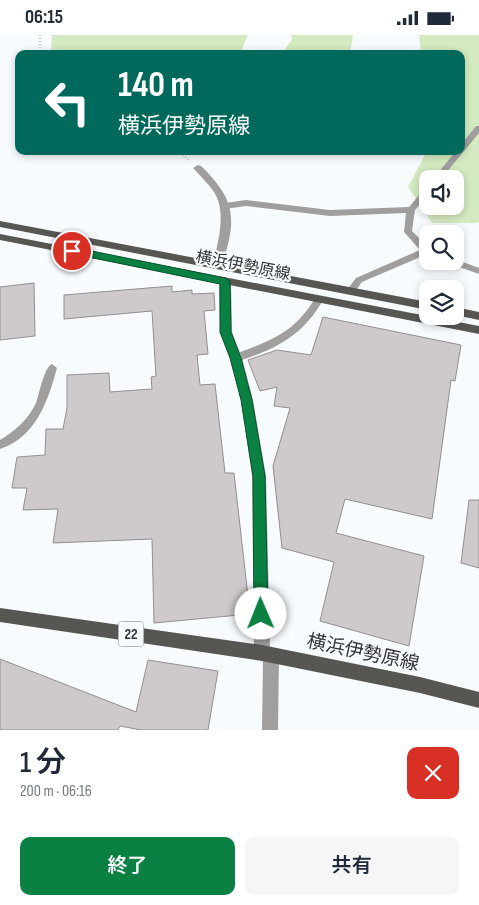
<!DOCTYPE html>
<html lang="ja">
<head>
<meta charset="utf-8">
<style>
	:root { --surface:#fff; --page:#f6f6f7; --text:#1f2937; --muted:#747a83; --accent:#0b8043 }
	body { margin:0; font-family:"Sofia Sans Condensed","Noto Sans JP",sans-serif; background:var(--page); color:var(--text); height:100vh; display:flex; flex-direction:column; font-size:19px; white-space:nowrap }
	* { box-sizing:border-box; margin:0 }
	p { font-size:16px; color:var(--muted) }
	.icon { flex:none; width:28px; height:28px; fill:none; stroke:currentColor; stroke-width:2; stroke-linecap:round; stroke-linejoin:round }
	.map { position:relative; height:695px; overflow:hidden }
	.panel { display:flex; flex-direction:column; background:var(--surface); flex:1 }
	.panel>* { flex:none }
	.guide { position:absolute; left:15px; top:15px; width:450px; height:105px; border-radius:10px; box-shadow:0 2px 8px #0003; background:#00695c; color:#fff; overflow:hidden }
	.tools { position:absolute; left:419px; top:135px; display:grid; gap:10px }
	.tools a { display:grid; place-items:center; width:45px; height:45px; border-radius:10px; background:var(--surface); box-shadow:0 2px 8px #0003; font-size:25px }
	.pin { position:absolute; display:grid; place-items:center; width:42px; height:42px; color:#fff; margin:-21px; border:2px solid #fff; border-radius:50%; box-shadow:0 1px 5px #0007 }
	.me { position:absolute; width:55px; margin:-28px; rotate:359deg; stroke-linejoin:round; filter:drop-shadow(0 0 4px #0008) }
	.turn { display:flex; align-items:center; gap:18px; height:105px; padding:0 20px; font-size:22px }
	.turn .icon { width:65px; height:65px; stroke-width:2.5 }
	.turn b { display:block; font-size:35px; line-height:42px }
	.round { display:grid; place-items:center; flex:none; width:52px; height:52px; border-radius:10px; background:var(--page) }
	.summary { display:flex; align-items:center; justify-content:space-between; height:85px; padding:0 20px }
	h1 { font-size:30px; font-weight:600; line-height:38px }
	.button { display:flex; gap:10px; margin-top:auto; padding:10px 20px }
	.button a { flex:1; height:58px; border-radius:10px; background:var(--accent); color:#fff; font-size:20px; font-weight:600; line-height:58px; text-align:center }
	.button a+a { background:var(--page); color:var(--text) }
	.status { display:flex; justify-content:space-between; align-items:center; height:35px; padding:0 25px; background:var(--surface); direction:ltr }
	.status svg { height:14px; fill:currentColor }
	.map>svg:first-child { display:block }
	.green { fill:#d4eac0; fill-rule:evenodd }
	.building { fill:#cec9cb; stroke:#938e90 }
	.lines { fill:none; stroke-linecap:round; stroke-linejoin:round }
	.path { stroke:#9b9ea0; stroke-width:2.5; stroke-dasharray:0.5 2.5; stroke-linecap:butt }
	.lane { fill:#a09f9e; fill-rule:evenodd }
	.street { fill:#a09f9e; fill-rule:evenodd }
	.primary { fill:#575653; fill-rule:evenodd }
	.route { fill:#0b8043; stroke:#07532c }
	.labels { text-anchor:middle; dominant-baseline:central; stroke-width:4.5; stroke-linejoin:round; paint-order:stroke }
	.shield { fill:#f8fbfe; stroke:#6d6f71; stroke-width:1 }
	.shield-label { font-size:15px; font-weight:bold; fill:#313334 }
	.street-label { font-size:16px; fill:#313334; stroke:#f8fbfe }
	.near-street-label { font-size:19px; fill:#313334; stroke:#f8fbfe }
</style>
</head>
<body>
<div class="status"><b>06:15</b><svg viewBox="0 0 49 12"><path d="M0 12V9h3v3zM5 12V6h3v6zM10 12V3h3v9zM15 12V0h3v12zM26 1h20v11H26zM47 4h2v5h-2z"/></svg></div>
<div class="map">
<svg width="479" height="695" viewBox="0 0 479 695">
	<rect width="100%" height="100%" fill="#f8fbfe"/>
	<path class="green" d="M52,0H248L240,19H51Z
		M291,0H353L350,19H281L292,5Z
		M419,0H479V187L476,188H432L408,152L427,116H461V19H421ZM428,144H455V171H428Z"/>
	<path class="building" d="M34,248L35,301L0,305V252Z
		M172,251V257L192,255V259L214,258L215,275L204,276L208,319L197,320L200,350L215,349L225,438H234L250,579L154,588L152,504L53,508L58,474L23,475L27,453H12L17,422L45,420L46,394H63L67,373V340L109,338L110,357L152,354L151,342L156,341L152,276L64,284V260Z
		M323,282L461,310L455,346L451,345L432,484L345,464L336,498L424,521L409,611L320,586L334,527L282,513L273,431L290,373L274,371L277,352L260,356L248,325L277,315L311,320Z
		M469,465H479V533L461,528Z
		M0,624L136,677L148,625L218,636L208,695H141L120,691L118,695H0Z"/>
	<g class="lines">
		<path class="path" d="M40,0V19
			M179,116L190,126"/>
		<path class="lane" d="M476,91H479V98L441,144H433L456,116H461V110Z
			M425,153H428V161L415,175L412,196L428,212V221L425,220L362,247L354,258L351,259L346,256L356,243L420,215L404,197L406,178L330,181L246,171L225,174L221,171L225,168L246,165L330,175L409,172Z
			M455,224L479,233V239L448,228L447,226H455Z
			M318,262L323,265C303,301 274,315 236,327L233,326L231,323L233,320C269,306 294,299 315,263Z
			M52,329L57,333C48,366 36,402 0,414V405C15,396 28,385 36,368C39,360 44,332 52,329Z"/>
		<path class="street" d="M198,130L201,131C236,165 237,184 222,230L217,234L212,230C218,209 227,177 214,157C208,148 200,141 193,133Z
			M225,242L231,246L232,297L242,323L253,365L266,441L270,613L277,614L279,620L278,695H262L263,625L256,624L254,618L252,441L241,365L230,323L220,297L219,246Z"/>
		<path class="primary" d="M0,186L428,267V275L0,192Z
			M0,199L479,291V299L0,205Z
			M455,272L479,277V285L455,280Z
			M0,573L262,610L420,642L479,657V673L420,658L262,626L0,587Z"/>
	</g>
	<path class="route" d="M72,212L225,243L230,246L231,297L241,323L252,365L265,441L268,579L266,583L261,585L256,583L254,579L253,441L241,365L230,323L220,297V249L69,218V213Z"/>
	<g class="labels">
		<rect class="shield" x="118.5" y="586.5" width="25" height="25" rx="4"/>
		<g class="shield-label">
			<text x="131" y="599">22</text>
		</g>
		<g class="street-label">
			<text transform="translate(243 231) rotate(11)">横浜伊勢原線</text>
		</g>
		<g class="near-street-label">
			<text transform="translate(363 618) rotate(12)">横浜伊勢原線</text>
		</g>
	</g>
</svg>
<div class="tools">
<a><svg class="icon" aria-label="sound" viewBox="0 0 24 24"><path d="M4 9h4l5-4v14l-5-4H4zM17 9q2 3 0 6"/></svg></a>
<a><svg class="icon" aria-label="search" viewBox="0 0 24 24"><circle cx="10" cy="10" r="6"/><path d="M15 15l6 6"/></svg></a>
<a><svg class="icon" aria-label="layers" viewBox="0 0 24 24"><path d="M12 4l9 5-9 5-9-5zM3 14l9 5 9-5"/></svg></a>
</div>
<div class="pin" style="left:72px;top:216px;background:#d93025"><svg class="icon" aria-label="arrive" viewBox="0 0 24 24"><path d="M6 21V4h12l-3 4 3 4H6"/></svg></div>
<svg class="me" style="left:261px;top:579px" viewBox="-20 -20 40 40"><circle r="19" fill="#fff"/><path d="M0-13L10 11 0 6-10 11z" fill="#0b8043"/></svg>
<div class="guide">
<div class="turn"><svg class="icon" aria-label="left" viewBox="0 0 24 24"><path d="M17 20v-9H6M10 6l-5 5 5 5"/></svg><div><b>140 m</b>横浜伊勢原線</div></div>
</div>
</div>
<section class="panel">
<div class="summary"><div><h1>1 分</h1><p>200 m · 06:16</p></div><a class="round" style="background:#d93025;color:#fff"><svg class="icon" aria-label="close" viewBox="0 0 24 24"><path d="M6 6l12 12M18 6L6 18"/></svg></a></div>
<div class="button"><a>終了</a><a>共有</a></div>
</section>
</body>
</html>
